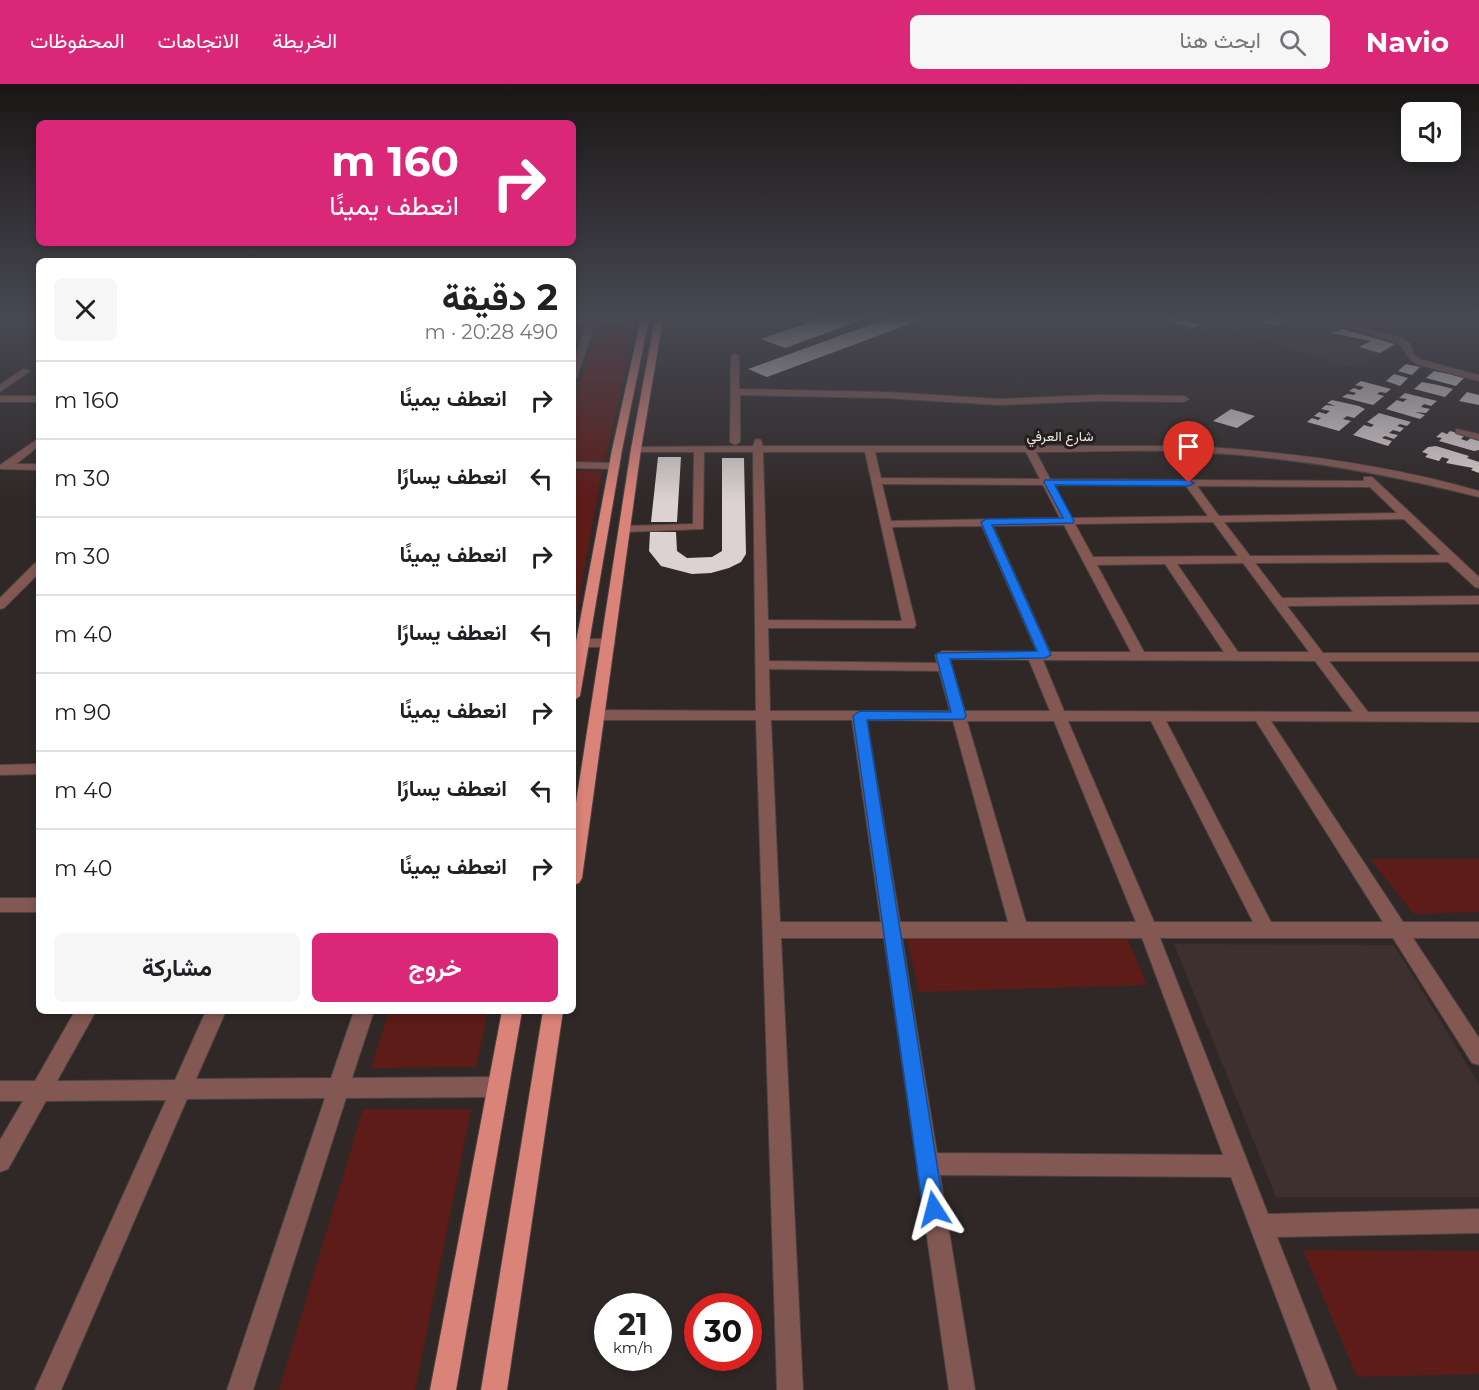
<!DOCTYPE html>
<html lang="ar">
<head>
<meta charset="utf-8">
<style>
	:root { --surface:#fff; --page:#f6f6f6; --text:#202124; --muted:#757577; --line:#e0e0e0; --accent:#db2777 }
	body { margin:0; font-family:Montserrat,Vazirmatn,sans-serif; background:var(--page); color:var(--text); direction:rtl; height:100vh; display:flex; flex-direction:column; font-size:22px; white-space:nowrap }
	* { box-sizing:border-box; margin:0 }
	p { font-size:20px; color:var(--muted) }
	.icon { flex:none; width:33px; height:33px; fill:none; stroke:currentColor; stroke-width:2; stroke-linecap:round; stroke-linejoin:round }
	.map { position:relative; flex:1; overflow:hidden; direction:ltr }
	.sheet { position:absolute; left:36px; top:174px; width:540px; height:756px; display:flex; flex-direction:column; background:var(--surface); border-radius:9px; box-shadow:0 3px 9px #0003; direction:rtl }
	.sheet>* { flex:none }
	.guide { position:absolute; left:36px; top:36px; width:540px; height:126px; border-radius:9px; box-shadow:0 3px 9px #0003; direction:rtl; background:#db2777; color:#fff; overflow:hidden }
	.fabs { position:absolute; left:1401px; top:18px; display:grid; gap:12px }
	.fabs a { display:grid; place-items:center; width:60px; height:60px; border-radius:9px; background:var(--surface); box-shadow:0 3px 9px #0003; font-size:30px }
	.speed { position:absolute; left:594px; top:1209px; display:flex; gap:12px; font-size:30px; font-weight:700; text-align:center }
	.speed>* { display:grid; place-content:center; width:78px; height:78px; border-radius:50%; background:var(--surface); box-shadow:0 3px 9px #0003; line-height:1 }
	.speed small { font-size:15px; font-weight:400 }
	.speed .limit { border:9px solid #d22; background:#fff; color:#111 }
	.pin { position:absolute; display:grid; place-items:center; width:51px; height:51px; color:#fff; margin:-62px -26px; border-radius:50% 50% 50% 0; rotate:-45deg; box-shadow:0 0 6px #0007 }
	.pin .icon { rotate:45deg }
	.me { position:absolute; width:66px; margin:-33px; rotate:351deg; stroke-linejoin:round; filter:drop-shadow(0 0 4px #0008) }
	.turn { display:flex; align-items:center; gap:21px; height:126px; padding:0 18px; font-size:27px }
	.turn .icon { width:78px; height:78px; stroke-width:2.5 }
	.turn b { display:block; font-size:42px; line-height:51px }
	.round { display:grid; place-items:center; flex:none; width:63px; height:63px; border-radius:9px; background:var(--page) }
	.headline { display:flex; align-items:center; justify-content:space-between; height:102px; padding:0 18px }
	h1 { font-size:36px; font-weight:700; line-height:45px }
	.button { display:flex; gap:12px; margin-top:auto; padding:12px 18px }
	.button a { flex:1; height:69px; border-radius:9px; background:var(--accent); color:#fff; font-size:24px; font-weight:700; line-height:69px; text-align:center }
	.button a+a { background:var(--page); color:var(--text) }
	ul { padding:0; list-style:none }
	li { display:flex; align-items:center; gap:18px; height:78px; padding:0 18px; border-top:2px solid var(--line) }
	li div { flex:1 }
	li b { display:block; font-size:22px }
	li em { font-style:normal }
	header { display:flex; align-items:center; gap:36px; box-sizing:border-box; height:84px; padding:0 30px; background:var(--accent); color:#fff }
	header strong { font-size:28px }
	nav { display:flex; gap:33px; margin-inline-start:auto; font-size:21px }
	.search { width:420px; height:54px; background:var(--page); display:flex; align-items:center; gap:15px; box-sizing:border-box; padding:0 21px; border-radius:9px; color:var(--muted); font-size:22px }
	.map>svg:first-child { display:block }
	.built { fill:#3e302e }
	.green { fill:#5d1c18 }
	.building { fill:#dcd2d1 }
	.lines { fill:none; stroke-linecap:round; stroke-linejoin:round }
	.minor-casing { stroke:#4a4342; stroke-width:2 }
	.major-casing { stroke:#4a4342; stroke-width:2 }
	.minor { fill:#835852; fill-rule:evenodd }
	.major { fill:#da8379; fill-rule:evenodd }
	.route { fill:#1a73e8; stroke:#114b97; stroke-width:1.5 }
	.labels { text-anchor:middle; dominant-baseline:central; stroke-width:6; stroke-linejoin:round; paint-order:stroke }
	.far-street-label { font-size:14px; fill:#efeaea; stroke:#251e1e }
</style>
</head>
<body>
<header>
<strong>Navio</strong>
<div class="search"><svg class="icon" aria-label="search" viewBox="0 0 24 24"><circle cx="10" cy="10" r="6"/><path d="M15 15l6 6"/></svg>ابحث هنا</div>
<nav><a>الخريطة</a><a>الاتجاهات</a><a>المحفوظات</a></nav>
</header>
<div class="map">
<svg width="1479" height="1306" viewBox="0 0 1479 1306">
	<rect width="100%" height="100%" fill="#2f2827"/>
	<path class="built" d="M1152,235H1231L1197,250Z
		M1261,235H1312L1403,260L1354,284L1231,247Z
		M1174,860L1394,861L1479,1000V1113H1276Z"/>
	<path class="green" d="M599,240H635L605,377H573V322Z
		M573,387H602L573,546Z
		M1370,775H1479V828L1414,830Z
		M1127,853L1147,901L919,908L907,855Z
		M389,927H488L476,983L371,984Z
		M363,1025H471L415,1306H279Z
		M1303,1166L1479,1167V1290L1357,1293Z"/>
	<path class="building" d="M818,235H865L785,264L761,255Z
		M886,235H923L767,293L748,285Z
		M1164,235H1178L1200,241L1193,244Z
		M1268,235H1283L1289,237L1276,242L1261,238Z
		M1343,245L1395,260L1380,269L1359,263L1371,257L1332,249Z
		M1406,280L1420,283L1412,291L1398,287Z
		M1434,287L1449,290L1464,294L1456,302L1426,294Z
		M1394,290L1408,294L1400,302L1386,297Z
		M1361,297L1391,305L1386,309L1380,308L1377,310L1384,312L1373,321L1342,313L1347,310L1354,311L1356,309L1349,307L1354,304L1360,306L1364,303L1355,301Z
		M1422,298L1438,301L1453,305L1445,313L1414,305Z
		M1467,308L1479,311V321L1459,317Z
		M1405,309L1437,317L1431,322L1424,320L1421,323L1430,325L1426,329L1415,328L1425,331L1420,335L1386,325L1397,316L1403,318L1407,315L1399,314Z
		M1332,316L1359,322L1365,325L1354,334L1347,332L1343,335L1351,337L1339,347L1307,338L1312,334L1318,336L1321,334L1314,332L1319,328L1326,330L1330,327L1321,325L1326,321L1336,322L1327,319Z
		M1231,325L1255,332L1237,344L1213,337Z
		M1379,329L1411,338L1407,342L1400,340L1397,342L1404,344L1400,348L1393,346L1389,349L1398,351L1394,355L1385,352L1382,354L1392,357L1388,362L1353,351L1364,341L1371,343L1374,341L1367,338Z
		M1450,347L1465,351L1461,355L1467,357L1472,353L1479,355V366L1474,367L1439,357L1442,354L1436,353L1442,348L1447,350Z
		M1436,362L1469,372L1467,374L1479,378V389L1471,386L1473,384L1446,379L1449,375L1442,373L1439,377L1425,373L1428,370L1422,368L1428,363Z
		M658,373H681L677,438H651Z
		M722,374H744L746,470L741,478L729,484L711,489L692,490L661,482L649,467L650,448H676L677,467L687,474L712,473L722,467Z"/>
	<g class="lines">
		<g class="minor-casing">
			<path id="minor" d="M573,235H647L648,236L644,238L595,239L577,293L573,296V280L587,239H573Z
				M1354,235H1364L1354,241L1402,254L1410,259L1414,271L1422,276L1479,291V297L1416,280C1405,273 1406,264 1396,258L1343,241Z
				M735,269L739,272V305L885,308L1000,315L1098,311L1184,312L1189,315L1184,318L1098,317L1000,321L885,314L740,311V358L735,361L730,358L731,272Z
				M23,285L30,287L0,308V301Z
				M0,312H39V318H0Z
				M1456,345L1479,350V356L1456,349Z
				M39,354V362L16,380H39V386L0,385V381Z
				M758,355L761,356L763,362H1192C1290,368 1385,380 1479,407V413C1384,389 1294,373 1195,368C1143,365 1089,368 1036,368L1050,395L1364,397V393H1372L1479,493V504L1475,503L1448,478L1255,479L1282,514L1479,512V520L1287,522L1323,569H1479V577H1329L1368,628H1479V638L1271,637L1403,838H1479V854H1413L1479,954V981L1472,979L1393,854H1160L1268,1130L1479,1125V1149L1277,1153L1337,1306H1311L1231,1093L940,1091L975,1306H949L884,854H781L803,1306H777L756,636H598L591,631L598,626L756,627L753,368H704L703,445L625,448L619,445L625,442L693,440L694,368H636L632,367V363L753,362L755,356ZM763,368H865L902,537L768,536ZM875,368H1026L1040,395L881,394ZM882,400L1043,401L1060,434L891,437ZM1054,401L1186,402L1208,432L1071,434ZM1197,402L1370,403L1397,429L1219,432ZM1404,435L1441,471L1250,472L1224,438ZM1213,438L1238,472L1093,473L1075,440ZM1064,441L1131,568H1050L993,442ZM982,442L1037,568L942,567L935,571L937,579L769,577L768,544H914L916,541L892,443ZM1243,479L1309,568H1238L1177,480ZM1165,480L1224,568H1144L1097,481ZM950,575L1029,576L1050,627H965ZM1043,576L1315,577L1353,628L1064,627ZM769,585L939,587L950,627H770ZM771,636H852L881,838H780ZM867,636L953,637L1008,838H900ZM967,637H1054L1136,838H1026ZM1068,637H1151L1253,838H1154ZM1166,637H1256L1383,838H1271ZM902,854H1142L1223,1071L937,1069Z
				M573,378L615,379L620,382L615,385L573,384Z
				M39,478V489L4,524L0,525V514L35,479Z
				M573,555H608L615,559L608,563H573Z
				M39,680V690L0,691V681Z
				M0,814H39V828H0Z
				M75,927H96L57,997L175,996L206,927H226L196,995L331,994L354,927H374L352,994L498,993L505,996L509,1003L505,1010L498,1013L346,1014L253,1306H227L325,1014L187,1015L61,1306H35L166,1016L46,1017L8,1085L0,1088V1056L23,1017H0V997H35Z"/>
		</g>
		<g class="major-casing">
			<path id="major" d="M641,235H649L622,366L580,612L573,617V574L612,366Z
				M655,235H663L641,365L582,794L579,799L573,801V738L631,365Z
				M502,927H522L456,1306H430Z
				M543,927H563L507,1306H481Z"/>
		</g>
		<use href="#minor" class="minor"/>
		<use href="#major" class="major"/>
	</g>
	<linearGradient id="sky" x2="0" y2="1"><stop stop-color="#1a1615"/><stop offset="0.56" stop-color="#474852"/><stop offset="1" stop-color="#474852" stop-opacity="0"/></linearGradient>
	<rect width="1479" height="418" fill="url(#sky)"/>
	<path class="route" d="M1045,396H1189L1194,399L1189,402L1055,401L1074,437L1073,439L992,441L1051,571L1045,574L950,575L966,632L964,635L867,636L944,1125L941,1132L934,1135L926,1132L923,1125L853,632L860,627L951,628L936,571L938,569L1037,567L981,438L986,435L1063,434L1044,398Z"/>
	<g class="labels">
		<g class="far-street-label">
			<text x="1060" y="352">شارع العرفي</text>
		</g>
	</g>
</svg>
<div class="fabs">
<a><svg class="icon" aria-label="sound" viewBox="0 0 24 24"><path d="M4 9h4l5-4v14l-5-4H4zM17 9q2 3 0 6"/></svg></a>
</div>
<div class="speed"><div>21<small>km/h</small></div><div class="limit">30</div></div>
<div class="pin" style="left:1189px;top:399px;background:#d93025"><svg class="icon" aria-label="arrive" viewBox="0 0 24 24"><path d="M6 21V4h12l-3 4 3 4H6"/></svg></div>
<svg class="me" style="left:934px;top:1125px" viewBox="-20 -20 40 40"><path d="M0-17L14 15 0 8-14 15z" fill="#1a73e8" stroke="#fff" stroke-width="4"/></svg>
<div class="guide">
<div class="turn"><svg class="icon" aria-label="right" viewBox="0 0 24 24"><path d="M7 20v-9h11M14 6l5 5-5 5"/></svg><div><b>160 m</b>انعطف يمينًا</div></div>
</div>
<section class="sheet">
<div class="headline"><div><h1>2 دقيقة</h1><p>490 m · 20:28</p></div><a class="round"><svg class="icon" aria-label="close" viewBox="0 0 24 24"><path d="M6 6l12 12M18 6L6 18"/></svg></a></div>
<ul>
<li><svg class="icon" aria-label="right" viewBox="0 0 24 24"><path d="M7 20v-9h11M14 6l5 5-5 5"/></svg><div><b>انعطف يمينًا</b></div><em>160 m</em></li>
<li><svg class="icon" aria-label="left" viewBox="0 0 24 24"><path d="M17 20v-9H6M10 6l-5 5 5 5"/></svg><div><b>انعطف يسارًا</b></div><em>30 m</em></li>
<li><svg class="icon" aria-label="right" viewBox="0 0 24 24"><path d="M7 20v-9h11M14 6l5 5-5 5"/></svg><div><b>انعطف يمينًا</b></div><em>30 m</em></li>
<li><svg class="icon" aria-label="left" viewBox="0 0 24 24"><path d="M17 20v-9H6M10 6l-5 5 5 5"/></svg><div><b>انعطف يسارًا</b></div><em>40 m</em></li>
<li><svg class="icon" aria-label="right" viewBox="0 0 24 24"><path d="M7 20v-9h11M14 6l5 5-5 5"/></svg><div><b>انعطف يمينًا</b></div><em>90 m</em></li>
<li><svg class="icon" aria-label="left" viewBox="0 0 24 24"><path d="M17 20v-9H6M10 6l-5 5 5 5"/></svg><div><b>انعطف يسارًا</b></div><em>40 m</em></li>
<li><svg class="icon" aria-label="right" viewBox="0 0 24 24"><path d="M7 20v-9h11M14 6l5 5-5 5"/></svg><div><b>انعطف يمينًا</b></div><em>40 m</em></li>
</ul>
<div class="button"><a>خروج</a><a>مشاركة</a></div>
</section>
</div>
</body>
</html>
